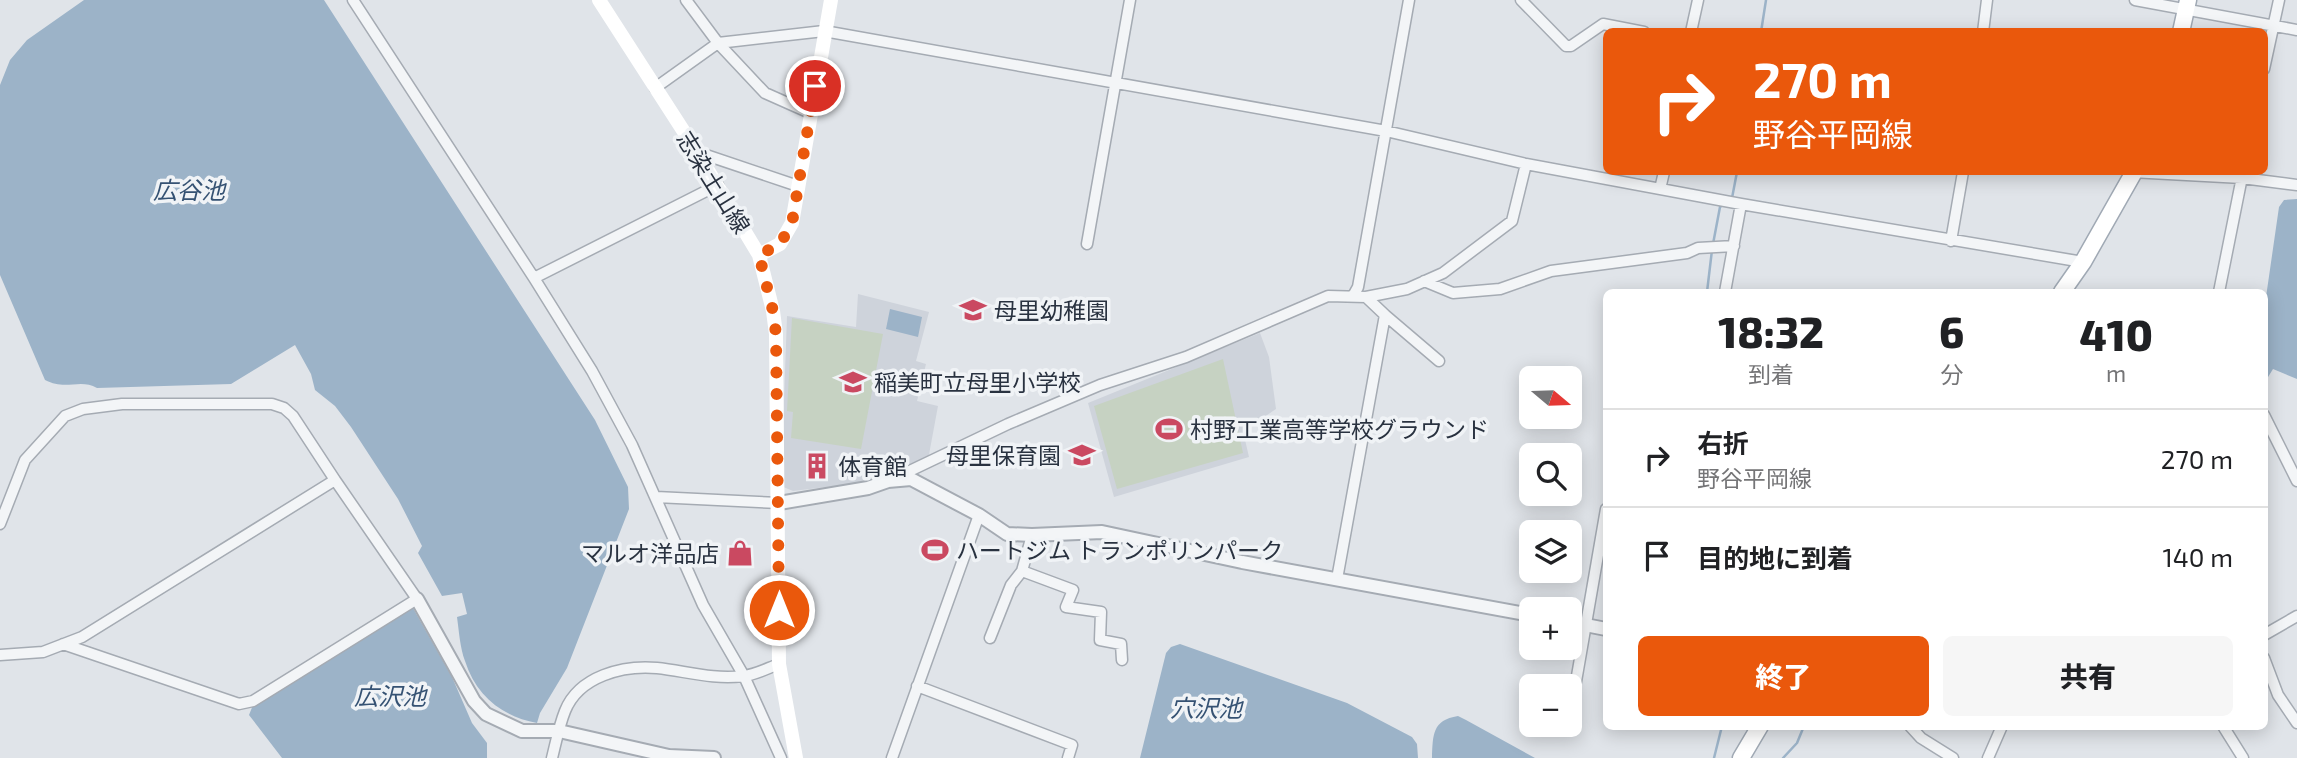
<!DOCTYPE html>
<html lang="ja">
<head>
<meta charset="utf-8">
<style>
	:root { --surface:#fff; --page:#f6f6f6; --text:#202124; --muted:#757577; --line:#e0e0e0; --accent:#ea580c }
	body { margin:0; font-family:"Exo 2","Noto Sans JP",sans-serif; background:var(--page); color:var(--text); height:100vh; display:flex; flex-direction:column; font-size:26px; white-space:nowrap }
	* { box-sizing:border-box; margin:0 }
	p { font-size:23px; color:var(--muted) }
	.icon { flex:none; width:38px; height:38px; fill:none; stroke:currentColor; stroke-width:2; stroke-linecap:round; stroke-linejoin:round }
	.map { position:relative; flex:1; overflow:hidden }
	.drawer { position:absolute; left:1603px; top:289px; width:665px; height:441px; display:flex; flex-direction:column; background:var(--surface); border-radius:10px; box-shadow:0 4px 18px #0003 }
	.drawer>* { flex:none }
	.hud { position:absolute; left:1603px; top:28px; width:665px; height:147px; border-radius:10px; box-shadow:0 4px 18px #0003; background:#ea580c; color:#fff; overflow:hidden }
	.needle { width:46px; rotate:109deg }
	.controls { position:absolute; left:1519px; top:366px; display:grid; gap:14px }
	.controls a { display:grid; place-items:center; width:63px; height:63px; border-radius:10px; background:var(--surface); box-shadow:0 4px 18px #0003; font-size:35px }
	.pin { position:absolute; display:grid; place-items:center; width:60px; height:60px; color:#fff; margin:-30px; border:4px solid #fff; border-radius:50%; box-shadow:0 2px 7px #0007 }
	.me { position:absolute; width:77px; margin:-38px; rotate:0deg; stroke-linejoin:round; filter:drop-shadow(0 0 5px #0008) }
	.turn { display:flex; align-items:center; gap:24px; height:147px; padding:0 35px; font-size:32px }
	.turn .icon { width:91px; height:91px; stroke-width:2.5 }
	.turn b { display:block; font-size:49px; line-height:60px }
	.eta { display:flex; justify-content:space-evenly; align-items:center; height:119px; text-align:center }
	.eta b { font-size:42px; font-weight:800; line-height:49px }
	.primary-button { display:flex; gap:14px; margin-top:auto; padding:14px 35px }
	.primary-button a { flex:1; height:80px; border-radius:10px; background:var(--accent); color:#fff; font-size:28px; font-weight:800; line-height:80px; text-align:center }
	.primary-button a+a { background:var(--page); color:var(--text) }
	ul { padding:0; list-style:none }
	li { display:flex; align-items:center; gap:21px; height:98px; padding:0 35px; border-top:2px solid var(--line) }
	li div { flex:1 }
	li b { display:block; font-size:26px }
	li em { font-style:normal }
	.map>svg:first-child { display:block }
	.built { fill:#ced3db }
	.green { fill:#c6d2c2 }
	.water { fill:#9cb3c8 }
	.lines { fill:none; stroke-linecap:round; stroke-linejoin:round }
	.stream { stroke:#9cb3c8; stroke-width:2.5 }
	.minor-casing { stroke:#a5abb3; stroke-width:13 }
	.tertiary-casing { stroke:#a5abb3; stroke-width:16 }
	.primary-casing { stroke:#a0a9b4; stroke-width:19 }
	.minor { stroke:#f3f5f7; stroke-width:10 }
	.tertiary { stroke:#f3f5f7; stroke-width:12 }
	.secondary { stroke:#fff; stroke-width:14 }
	.primary { stroke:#fff; stroke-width:16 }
	.route { stroke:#ea580c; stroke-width:12; stroke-dasharray:0 21.6 }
	.labels { text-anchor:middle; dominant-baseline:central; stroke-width:7; stroke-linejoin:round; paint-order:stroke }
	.street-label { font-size:23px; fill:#293240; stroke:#f0f3f6 }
	.poi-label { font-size:23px; fill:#293240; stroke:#f0f3f6; text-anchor:start }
	.water-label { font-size:24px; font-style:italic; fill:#355273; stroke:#f0f3f6 }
</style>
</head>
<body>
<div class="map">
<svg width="2297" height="758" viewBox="0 0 2297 758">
	<rect width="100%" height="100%" fill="#e0e4e9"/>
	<path class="built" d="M858,294L929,312L916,361L926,364L917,401L938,406L928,460L897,472L851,484L793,491L781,486L787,316L856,327Z
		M1260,333L1269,357L1276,409L1243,431L1249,457L1114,497L1088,403Z"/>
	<path class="green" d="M792,318L883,334L861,449L791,438L793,412L787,411Z
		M1223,359L1243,453L1117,489L1094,406Z"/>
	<path class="water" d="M84,0H324L595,420L628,487L629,509L567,668L540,713L537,723C503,717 476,696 465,661C460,648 459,631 457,617L467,614L462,593L442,596L418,553L422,546L398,499L351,427L335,406L315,390L311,374L295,345L231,384L97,388C80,378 66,391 45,380L0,275V85L10,60L27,40Z
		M2297,199V379L2273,369L2265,382V304L2279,207L2284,200Z
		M890,309L922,317L918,337L886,329Z
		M413,608L452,677L472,723L487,743V758H282L249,715L253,705Z
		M1180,644L1347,703L1412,737L1417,744L1418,758H1140L1166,653L1171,647Z
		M1458,716L1466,720L1535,758H1432C1433,735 1432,720 1458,716Z"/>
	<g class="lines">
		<path class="stream" d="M1761,32L1766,0
			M1732,198L1737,172
			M1713,244L1720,207L1724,204
			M1707,292L1712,250
			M1714,758L1722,726
			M1783,758L1797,743L1804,726"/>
		<g class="minor-casing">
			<path id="minor" d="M353,0L534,278L592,371L632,445L703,605L744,676L781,758
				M686,0L718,43L765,93L810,113
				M1521,0L1566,46H1571L1603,24L1644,32
				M2135,0L2297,30
				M1691,32L1698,0
				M1983,32L1987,0
				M2264,69L2279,0
				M655,88L718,43L824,31L1386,131L1526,164L1741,204L2083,262
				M697,152L798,186
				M2131,172L2242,178L2297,185
				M1660,189L1664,172
				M1951,241L1963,172
				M1087,244L1130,0
				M534,278L718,185
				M1424,281L1453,293L1500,289L1551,271L1687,253L1698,248L1734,246
				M1725,292L1741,204
				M2219,292L2243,172
				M1353,296L1358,287L1409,0
				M1385,315L1439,361
				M2264,415L2297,481
				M895,478L1008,424L1100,385L1186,357L1328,296L1366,297L1407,289L1443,273L1512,221L1526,164
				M656,497L779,503
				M0,524L25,460L65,416L83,409L122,404H272L284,408L293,416L335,480L82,637L43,652L0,655
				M1022,571L1073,590L1066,607L1101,612L1100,640L1121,644L1122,660
				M1337,579L1385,315L1366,297
				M2264,635L2297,616
				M990,638L1011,585L1022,571L1032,535
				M63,644L239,704L253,701L417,599L335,480
				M2264,658L2278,695L2297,723
				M917,686L1072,745L1068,758
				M1570,716L1606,509
				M1910,726L1921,738L1953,758
				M2223,726L2243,758
				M552,758C556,742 559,726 565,711C579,676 623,665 657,668C685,671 714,680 743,676C755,675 768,668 779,664
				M892,758L979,515
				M1988,758L2002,726"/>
		</g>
		<g class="tertiary-casing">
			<path id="tertiary" d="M779,503L868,488L888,481L911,479L979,515L1007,534L1032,535L1102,532L1242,562L1531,615
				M417,599L474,701L486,714L522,731H559L669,756L714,758
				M1570,622L1606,629"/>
		</g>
		<g class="primary-casing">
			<path id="primary" d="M2181,32L2188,0
				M2062,292L2083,262L2134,172
				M1741,758L1760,726"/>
		</g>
		<use href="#minor" class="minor"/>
		<use href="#tertiary" class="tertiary"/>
		<path class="secondary" d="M599,0L697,152L759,255L773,311L776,334L779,664L796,758
			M759,255L780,244L792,223L831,0"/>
		<use href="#primary" class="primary"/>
	</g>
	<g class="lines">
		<path class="route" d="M779,610L776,334L773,311L759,255L780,244L792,223L815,86"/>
	</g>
	<defs>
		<g id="school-bare" transform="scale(2.1)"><path d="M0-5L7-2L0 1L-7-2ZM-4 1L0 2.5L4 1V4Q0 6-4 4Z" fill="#ca4961" stroke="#f0f3f6" stroke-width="2.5" paint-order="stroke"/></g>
		<g id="stadium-bare" transform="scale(2.1)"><path d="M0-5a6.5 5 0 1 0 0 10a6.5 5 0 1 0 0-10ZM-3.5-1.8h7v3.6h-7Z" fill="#ca4961" stroke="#f0f3f6" stroke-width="2.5" paint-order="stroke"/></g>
		<g id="building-bare" transform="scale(2.1)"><path d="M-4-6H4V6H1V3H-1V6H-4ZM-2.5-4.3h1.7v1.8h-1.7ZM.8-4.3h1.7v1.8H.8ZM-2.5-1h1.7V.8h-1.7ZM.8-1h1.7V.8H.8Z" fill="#ca4961" stroke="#f0f3f6" stroke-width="2.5" paint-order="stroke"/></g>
		<g id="shop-bare" transform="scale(2.1)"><path d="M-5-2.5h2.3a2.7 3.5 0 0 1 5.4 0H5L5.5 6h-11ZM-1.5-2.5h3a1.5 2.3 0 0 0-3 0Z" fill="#ca4961" stroke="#f0f3f6" stroke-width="2.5" paint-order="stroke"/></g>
	</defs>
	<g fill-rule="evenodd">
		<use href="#school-bare" x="973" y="310"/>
		<use href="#school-bare" x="853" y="382"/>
		<use href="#stadium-bare" x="1169" y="429"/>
		<use href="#school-bare" x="1082" y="455"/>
		<use href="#building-bare" x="817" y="466"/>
		<use href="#stadium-bare" x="935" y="550"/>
		<use href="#shop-bare" x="740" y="553"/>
	</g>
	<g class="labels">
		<g class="street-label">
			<text transform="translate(714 182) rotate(58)">志染土山線</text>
		</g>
		<g class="poi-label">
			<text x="994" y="310">母里幼稚園</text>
			<text x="874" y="382">稲美町立母里小学校</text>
			<text x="1190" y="429">村野工業高等学校グラウンド</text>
			<text x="1061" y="455" text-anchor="end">母里保育園</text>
			<text x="838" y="466">体育館</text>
			<text x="956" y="550">ハートジム トランポリンパーク</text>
			<text x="719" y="553" text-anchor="end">マルオ洋品店</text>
		</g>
		<g class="water-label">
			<text x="189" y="189">広谷池</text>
			<text x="390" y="695">広沢池</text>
			<text x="1206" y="707">穴沢池</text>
		</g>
	</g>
</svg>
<div class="controls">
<a><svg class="needle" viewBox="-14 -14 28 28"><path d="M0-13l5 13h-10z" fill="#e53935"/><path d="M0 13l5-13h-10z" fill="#757577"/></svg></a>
<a><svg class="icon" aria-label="search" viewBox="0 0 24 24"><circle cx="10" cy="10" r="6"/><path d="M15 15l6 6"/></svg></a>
<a><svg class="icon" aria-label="layers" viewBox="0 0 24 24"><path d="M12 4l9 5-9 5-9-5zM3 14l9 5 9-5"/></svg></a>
<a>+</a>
<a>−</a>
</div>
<div class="pin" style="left:815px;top:86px;background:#d93025"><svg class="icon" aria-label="arrive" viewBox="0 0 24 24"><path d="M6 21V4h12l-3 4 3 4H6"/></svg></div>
<svg class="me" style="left:779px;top:610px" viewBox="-20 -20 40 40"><circle r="17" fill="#ea580c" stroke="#fff" stroke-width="3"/><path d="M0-11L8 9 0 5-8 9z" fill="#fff"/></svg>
<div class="hud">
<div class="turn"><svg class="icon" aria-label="right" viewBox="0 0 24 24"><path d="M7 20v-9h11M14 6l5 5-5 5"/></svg><div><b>270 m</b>野谷平岡線</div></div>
</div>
<section class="drawer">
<div class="eta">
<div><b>18:32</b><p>到着</p></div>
<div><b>6</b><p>分</p></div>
<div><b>410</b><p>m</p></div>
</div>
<ul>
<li><svg class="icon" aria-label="right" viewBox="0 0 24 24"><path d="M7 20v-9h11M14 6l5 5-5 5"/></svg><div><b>右折</b><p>野谷平岡線</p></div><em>270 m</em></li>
<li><svg class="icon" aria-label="arrive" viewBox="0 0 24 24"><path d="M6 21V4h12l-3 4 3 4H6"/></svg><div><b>目的地に到着</b></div><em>140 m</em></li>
</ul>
<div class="primary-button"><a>終了</a><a>共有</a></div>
</section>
</div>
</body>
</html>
